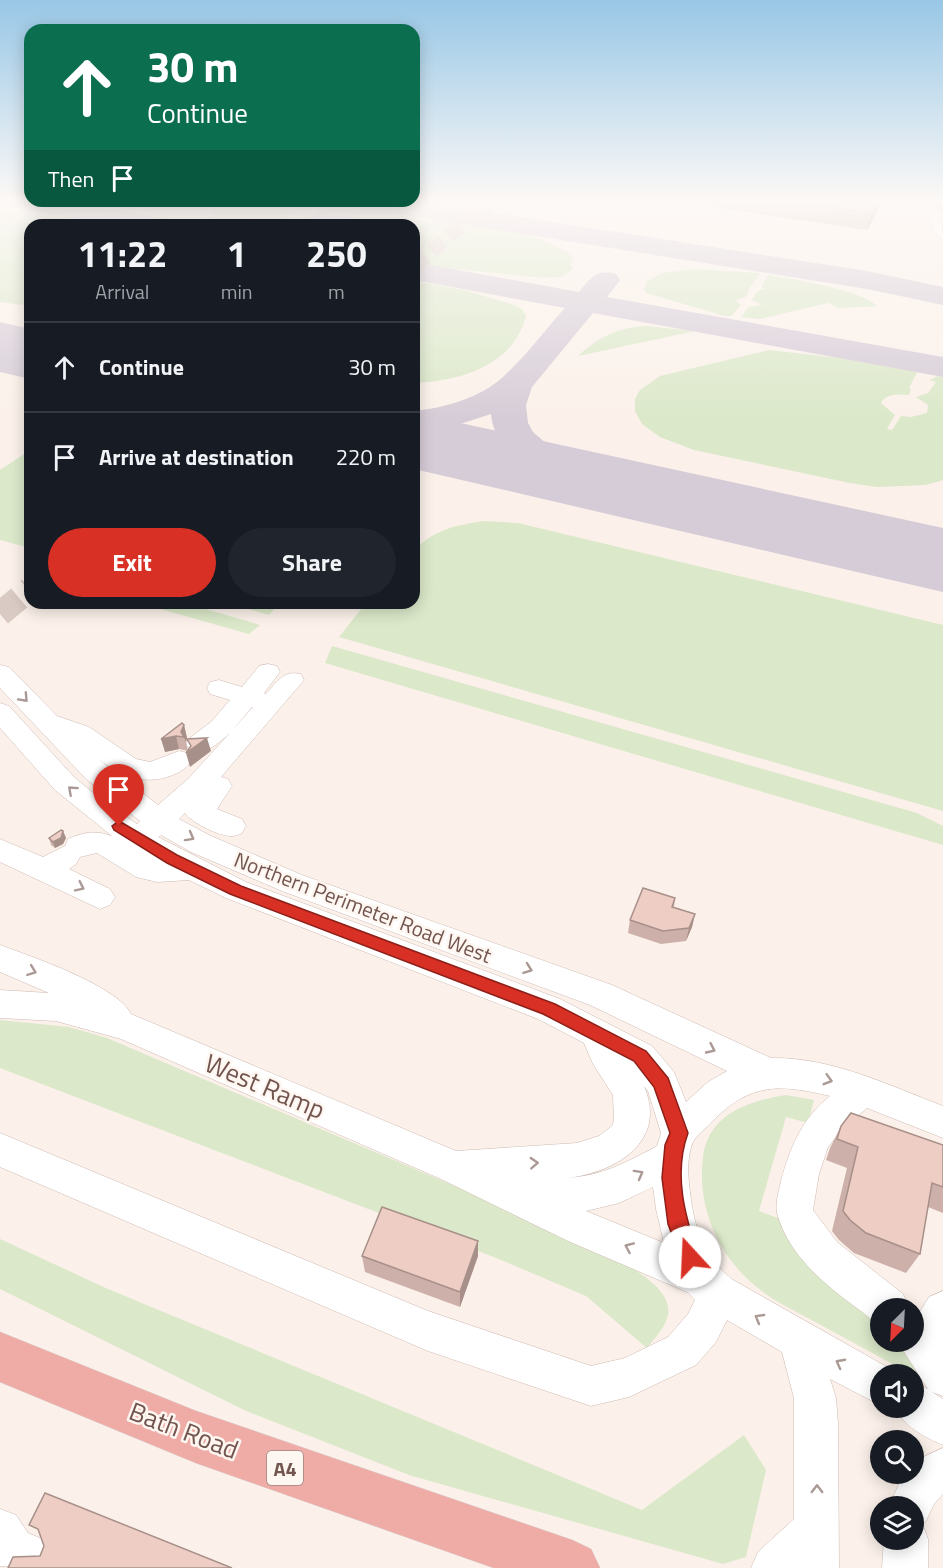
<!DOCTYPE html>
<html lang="en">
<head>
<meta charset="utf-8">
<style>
	:root { --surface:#171b24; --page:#20242c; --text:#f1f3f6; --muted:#9ea1a6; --line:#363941; --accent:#d93025 }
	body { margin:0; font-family:"Titillium Web",sans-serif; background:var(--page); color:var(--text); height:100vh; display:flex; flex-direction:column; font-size:22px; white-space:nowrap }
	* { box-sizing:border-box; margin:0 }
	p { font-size:20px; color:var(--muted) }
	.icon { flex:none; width:33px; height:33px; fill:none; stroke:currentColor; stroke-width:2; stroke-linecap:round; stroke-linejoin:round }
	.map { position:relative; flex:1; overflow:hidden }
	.sheet { position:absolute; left:24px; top:219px; width:396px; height:390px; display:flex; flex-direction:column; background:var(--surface); border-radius:18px; box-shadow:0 3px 15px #0003 }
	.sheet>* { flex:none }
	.guide { position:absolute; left:24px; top:24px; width:396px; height:183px; border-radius:18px; box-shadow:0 3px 15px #0003; background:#0b6e4f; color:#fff; overflow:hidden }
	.needle { width:39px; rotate:204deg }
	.buttons { position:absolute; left:870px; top:1298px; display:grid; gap:12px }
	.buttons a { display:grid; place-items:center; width:54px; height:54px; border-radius:50%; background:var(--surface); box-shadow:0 3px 15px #0003; font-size:30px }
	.pin { position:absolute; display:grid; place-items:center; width:51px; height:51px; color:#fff; margin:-62px -26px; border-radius:50% 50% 50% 0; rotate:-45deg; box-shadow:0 0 6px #0007 }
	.pin .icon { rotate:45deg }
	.me { position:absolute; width:66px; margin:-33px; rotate:340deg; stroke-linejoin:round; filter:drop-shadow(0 0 4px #0008) }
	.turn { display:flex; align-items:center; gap:21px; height:126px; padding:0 24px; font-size:27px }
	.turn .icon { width:78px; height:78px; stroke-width:2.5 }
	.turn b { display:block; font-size:42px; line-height:51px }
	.then { display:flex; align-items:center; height:57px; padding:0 24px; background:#0003; gap:12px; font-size:22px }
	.eta { display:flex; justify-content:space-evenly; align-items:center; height:102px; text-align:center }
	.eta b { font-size:36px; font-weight:700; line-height:42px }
	.primary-button { display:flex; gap:12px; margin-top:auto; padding:12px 24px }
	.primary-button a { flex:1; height:69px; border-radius:36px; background:var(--accent); color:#fff; font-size:24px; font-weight:700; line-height:69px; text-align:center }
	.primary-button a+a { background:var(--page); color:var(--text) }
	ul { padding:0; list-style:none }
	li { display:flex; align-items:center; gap:18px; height:90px; padding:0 24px; border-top:2px solid var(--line) }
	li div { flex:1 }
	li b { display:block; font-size:22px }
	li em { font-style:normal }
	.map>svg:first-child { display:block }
	.green { fill:#dbe8c9 }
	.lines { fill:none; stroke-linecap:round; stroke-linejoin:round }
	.taxiway { fill:#d6ccd7; fill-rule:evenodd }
	.runway { fill:#d6ccd7; fill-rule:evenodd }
	.minor-tunnel-far1 { stroke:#d9cac3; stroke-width:15; stroke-dasharray:15 8; stroke-linecap:butt }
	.minor-tunnel { stroke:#d9cac3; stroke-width:25; stroke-dasharray:25 12; stroke-linecap:butt }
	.minor-casing { stroke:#cebab3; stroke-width:1 }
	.highway-casing { stroke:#d8cfce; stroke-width:1 }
	.minor { fill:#fff; fill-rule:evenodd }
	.highway { fill:#efaca7; fill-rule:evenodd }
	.wall { fill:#cdb0a9 }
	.shaded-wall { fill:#a79089 }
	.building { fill:#eecdc4; stroke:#a79089; stroke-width:1.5 }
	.oneway { stroke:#ab9995 }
	.route { fill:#d93025; stroke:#8d1f18; stroke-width:1.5 }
	.labels { text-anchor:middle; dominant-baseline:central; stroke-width:5; stroke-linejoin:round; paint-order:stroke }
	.shield { fill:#fef6f0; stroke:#9d857f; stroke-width:1.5 }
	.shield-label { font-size:20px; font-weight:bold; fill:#73554f }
	.street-label { font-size:21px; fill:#73554f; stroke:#fef6f0 }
	.near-street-label { font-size:26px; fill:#73554f; stroke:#fef6f0 }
</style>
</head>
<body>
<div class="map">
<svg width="943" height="1568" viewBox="0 0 943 1568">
	<rect width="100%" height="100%" fill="#fbf1ea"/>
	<path class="green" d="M204,201H280L290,208L289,213L284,215V220L279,221L278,224L244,225L212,218V212L229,206Z
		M0,209L106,225H30V306L0,302Z
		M407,219C461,222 525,225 572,255L573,261L570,265L573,269L562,277L543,278L436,267L414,261V225H360L381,220Z
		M693,269L761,273L750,287L746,297L735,300L741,305L731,316H725L646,293L644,289L647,282L661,273Z
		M768,275C792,279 862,290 877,306L839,308L828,303L760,319L741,317L748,307L762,305L752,300L757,292L764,288L761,287Z
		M414,281L464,290L514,305L522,309L526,316C513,366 461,381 414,383Z
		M645,326L695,331L578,356C599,337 617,328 645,326Z
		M769,350L839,358L917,372L909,388L911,389L909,395C899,394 886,393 881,403L895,415L887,429L892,430L901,416L911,417L927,413L928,405L916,397L928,393L936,382L929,380L938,376L943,377V480L926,485L877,487L850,483L694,450L660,437L642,424L635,411V399L640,390L660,376Z
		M30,450V548L0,540V470Z
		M483,521L518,523L943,625V811L339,637L366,603H414V550C436,529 454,526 483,521Z
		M139,603H185L260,625L249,634Z
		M227,603H280L269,615Z
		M332,646L917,813L943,826V845L325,663Z
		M0,1020L69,1027L107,1038L598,1247C619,1263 681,1287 666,1321C662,1331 653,1340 647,1348L586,1296L494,1257L0,1068Z
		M786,1095L814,1100L808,1123L786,1117L759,1211L783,1220L880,1322V1341H901L934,1386C900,1368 865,1349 830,1330C811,1319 789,1309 770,1297C723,1266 696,1213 703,1157C708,1114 749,1101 786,1095Z
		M0,1239L108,1289L642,1510L744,1435L766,1470L746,1557L723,1564L409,1475L244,1410L0,1289Z"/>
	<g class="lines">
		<path class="taxiway" d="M9,201H67L157,217L167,219L171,225H111L22,209L13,207Z
			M347,201H418L867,271L943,287V305L867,289L398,214L364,213L334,225H302L316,213Z
			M414,262L579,292C591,278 596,269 616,274L620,280L607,297L943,357V377L593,313L532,387L526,405L528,423L533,432L547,444L585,463L622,477L628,485L622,493C618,494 612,497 608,497C599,497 589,491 581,489C546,477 494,456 491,414L454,426L414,433V411C444,408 480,398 503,377C526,356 545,330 565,308L414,280Z
			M0,337L30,338V358L0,357Z
			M770,509L868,523L943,528V552L868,547L756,530L750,521L756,512Z"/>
		<path class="runway" d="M0,322L30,329V379L0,372Z
			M414,413L943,528V592L414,469Z"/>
		<path class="minor-tunnel-far1" d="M414,266L491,201"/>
		<path class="minor-tunnel" d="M0,614L30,589"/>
		<g class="minor-casing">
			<path id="minor" d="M909,201C935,199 943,214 943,238L938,237L925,215Z
				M268,664L277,666L280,672L264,693L266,694C277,682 283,670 301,674L304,680L221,777L228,779L232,786L217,809L242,819L246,826L242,833C239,834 236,836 232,836C221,837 190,822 185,813L179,819L211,836L302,875L612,985L771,1058C831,1057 888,1085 943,1106V1138L867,1108L842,1129L828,1147L819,1174L813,1210L837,1242L903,1294L909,1308H880V1324C871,1320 863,1312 854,1306C822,1282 788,1254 777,1213C775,1202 779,1191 781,1181C790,1148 802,1118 830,1096C781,1084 749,1082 712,1122C707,1128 697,1134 693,1142C685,1160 689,1187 692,1206C697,1237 708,1261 733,1280L894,1371L896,1374H880V1405L830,1379L836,1398L838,1424L839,1568H751L758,1552L794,1519V1398L782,1352L727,1320L716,1342L696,1365L629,1397L591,1406L428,1351L0,1167V1133L428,1311L591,1366L625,1358L668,1337L688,1314L695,1300L687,1292L568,1241L441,1179L121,1039L56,1021L0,1018V990L49,993L0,972V945C30,956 118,986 131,1014L456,1151L577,1143L599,1136L612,1126L614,1121L613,1095L593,1064L584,1043L538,1019L226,898L189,880L157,882L136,877L97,853L80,857L76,864L69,869L110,889L115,897L110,905L100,909L0,862V839L43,857L65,846L68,839C84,832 95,830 112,836L55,790L0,728V703L9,706L74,777L103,801L137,824L140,821L86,779L0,688V665L9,667L57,716L89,727L136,759L150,762L179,751L188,753L192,760C187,768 179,773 170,776C142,786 120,775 97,758L158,805L188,779L230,733C217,744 207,755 190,750L186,744L190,738L212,721L230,700L210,694L207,688L210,682L219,680L242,687L259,666ZM252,707H253L231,732ZM161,835L191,852L282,891L590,1005L727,1071L708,1082L686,1102L674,1072L652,1046L560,999L246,882L158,837ZM644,1086L648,1091L661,1133L657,1146C625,1163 604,1175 568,1178C616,1172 668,1142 644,1086ZM653,1187L656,1209L664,1243L586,1211L619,1203Z
				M943,1291V1396L932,1392L943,1399V1445C924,1437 903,1426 895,1407H914V1384L928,1389L897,1341H914V1313L918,1315L929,1297Z
				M943,1448V1494L934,1504L926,1521L922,1523L928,1539V1568H882L884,1539H914V1506H889L904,1473H914V1463L917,1460Z
				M0,1509L16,1515L28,1533L52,1543L58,1559L55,1568L0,1566Z"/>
		</g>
		<g class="highway-casing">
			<path id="highway" d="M0,1332L196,1411L572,1540L591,1549L600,1568H494L196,1463L0,1382Z"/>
		</g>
		<use href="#minor" class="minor"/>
		<use href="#highway" class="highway"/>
	</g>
	<path class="wall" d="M707,201H883L867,230L713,207Z
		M928,201H943V213L933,204Z
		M184,725L187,738L186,742L188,751L179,749L165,752Z
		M63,831L66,838L63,844L55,848L51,845L49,838Z
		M675,898L674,907L695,914L692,927L686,941L661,944L628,933L630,920Z
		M841,1126L943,1145V1213L928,1207L920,1254L906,1273L854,1253L839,1240L832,1231L847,1168L826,1160L830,1148Z
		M362,1256H478L460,1307L365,1272Z"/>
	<path class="shaded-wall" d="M878,201H883L867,230L871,213Z
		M184,725L187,738L186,742L184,737L181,732Z
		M176,736L179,749L165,752L161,739Z
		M207,738L211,751L190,767L186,753Z
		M63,831L66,838L63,844L55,848L53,842Z
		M695,914L692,927L686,941L689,928Z
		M478,1241V1256L460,1307V1292Z"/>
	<path class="building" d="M786,201H878L871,213Z
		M182,723L184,725L181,732L184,737L176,736L161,739Z
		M207,738L186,753L191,746L187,739Z
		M61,830L63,831L61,838L53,842L49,838Z
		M643,888L675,898L672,907L695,914L689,928L663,931L630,920Z
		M851,1113L943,1145V1187L932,1183L920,1254L866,1233L850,1220L843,1211L858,1147L837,1139L841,1126Z
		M382,1207L478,1241L460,1292L362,1256Z
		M45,1493L232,1568H8L13,1557L40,1556L44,1546L38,1529L29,1525Z"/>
	<defs><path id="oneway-chevron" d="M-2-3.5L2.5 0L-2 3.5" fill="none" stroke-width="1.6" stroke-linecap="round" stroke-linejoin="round" transform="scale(1.5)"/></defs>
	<g class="oneway">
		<use href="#oneway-chevron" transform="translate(24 698) rotate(47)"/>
		<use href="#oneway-chevron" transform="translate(72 790) rotate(-138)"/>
		<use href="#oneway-chevron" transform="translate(190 837) rotate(29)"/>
		<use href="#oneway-chevron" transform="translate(80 887) rotate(26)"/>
		<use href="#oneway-chevron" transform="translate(528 969) rotate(20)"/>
		<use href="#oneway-chevron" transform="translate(32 971) rotate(21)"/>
		<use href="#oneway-chevron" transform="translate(711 1049) rotate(25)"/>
		<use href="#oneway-chevron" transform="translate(828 1080) rotate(16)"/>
		<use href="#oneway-chevron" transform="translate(534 1163) rotate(-3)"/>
		<use href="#oneway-chevron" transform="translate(639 1174) rotate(-29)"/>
		<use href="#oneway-chevron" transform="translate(629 1247) rotate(-156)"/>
		<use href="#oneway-chevron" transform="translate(759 1318) rotate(-150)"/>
		<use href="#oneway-chevron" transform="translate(840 1363) rotate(-152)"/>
		<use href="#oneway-chevron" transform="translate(817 1489) rotate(-90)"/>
	</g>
	<linearGradient id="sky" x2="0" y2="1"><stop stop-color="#98c7e6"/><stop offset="0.48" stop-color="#fdf9f6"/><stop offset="1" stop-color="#fdf9f6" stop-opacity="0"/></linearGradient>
	<rect width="943" height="420" fill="url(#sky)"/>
	<path class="route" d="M119,821L177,855L241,886L555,1004L646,1051L668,1078L688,1133C673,1174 685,1217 699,1257L696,1264L690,1267L683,1264L668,1224L662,1178L665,1145L670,1133L654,1087L634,1061L543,1014L230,894L167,863L114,830L112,826Z"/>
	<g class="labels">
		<rect class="shield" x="267" y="1451" width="36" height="34" rx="4.5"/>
		<g class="shield-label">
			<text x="285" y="1468">A4</text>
		</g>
		<g class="street-label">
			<text transform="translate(363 907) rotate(21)">Northern Perimeter Road West</text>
		</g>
		<g class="near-street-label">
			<text transform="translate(265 1086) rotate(23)">West Ramp</text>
			<text transform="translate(184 1430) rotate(21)">Bath Road</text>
		</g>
	</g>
</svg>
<div class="buttons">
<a><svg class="needle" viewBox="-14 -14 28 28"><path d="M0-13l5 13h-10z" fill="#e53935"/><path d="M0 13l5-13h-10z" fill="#9ea1a6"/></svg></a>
<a><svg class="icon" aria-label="sound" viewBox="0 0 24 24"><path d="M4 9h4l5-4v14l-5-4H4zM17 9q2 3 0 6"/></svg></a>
<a><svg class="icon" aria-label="search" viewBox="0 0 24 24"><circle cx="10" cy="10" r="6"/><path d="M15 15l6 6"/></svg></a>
<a><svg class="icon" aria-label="layers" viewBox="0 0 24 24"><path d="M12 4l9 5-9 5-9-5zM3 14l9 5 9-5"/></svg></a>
</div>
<div class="pin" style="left:119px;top:826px;background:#d93025"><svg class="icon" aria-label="arrive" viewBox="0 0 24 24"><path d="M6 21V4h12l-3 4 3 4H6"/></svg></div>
<svg class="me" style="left:690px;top:1257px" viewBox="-20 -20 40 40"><circle r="19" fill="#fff"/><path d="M0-13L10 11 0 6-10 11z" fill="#d93025"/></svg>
<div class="guide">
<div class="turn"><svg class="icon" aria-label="ahead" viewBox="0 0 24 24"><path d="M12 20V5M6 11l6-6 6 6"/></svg><div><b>30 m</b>Continue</div></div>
<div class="then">Then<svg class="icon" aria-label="arrive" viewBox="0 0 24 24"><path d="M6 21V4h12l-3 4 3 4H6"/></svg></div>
</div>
<section class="sheet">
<div class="eta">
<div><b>11:22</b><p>Arrival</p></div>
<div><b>1</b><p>min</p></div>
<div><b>250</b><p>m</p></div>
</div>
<ul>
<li><svg class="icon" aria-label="ahead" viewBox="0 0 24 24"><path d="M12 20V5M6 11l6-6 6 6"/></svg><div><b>Continue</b></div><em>30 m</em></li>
<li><svg class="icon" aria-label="arrive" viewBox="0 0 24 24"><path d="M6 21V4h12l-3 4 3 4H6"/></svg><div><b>Arrive at destination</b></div><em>220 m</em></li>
</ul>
<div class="primary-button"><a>Exit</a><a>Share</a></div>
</section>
</div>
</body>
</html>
